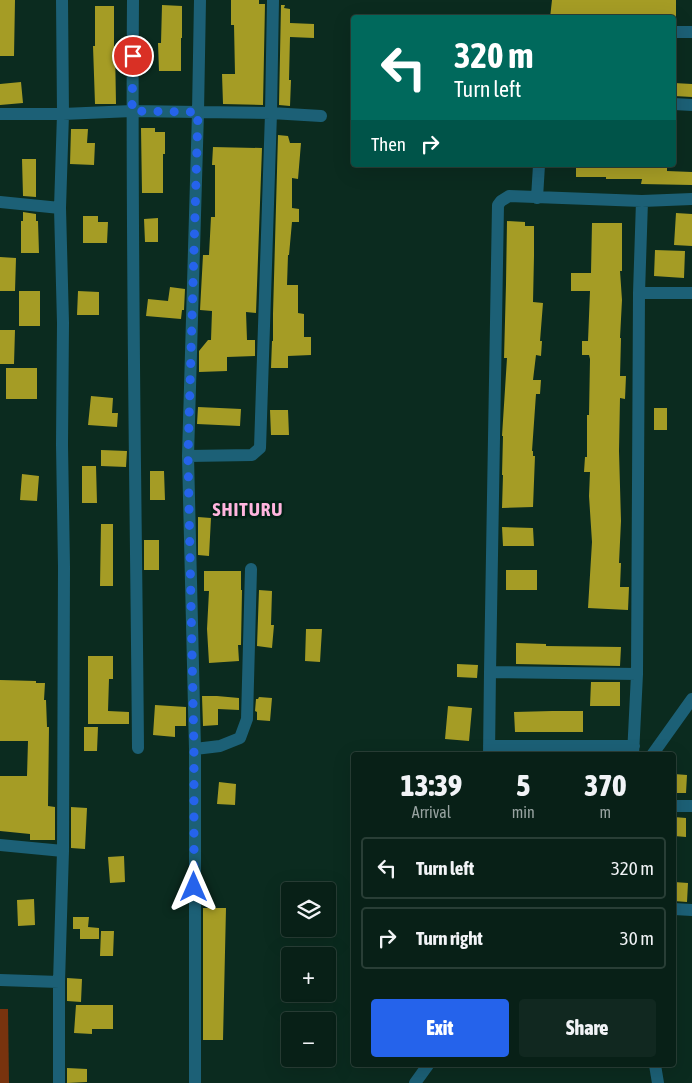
<!DOCTYPE html>
<html lang="en">
<head>
<meta charset="utf-8">
<style>
	:root { --surface:#082017; --page:#112820; --text:#f1f3f6; --muted:#98a3a1; --line:#293e36; --accent:#2563eb }
	body { margin:0; font-family:"Asap Condensed",sans-serif; background:var(--page); color:var(--text); height:100vh; display:flex; flex-direction:column; font-size:19px; white-space:nowrap }
	* { box-sizing:border-box; margin:0 }
	p { font-size:16px; color:var(--muted) }
	.icon { flex:none; width:28px; height:28px; fill:none; stroke:currentColor; stroke-width:2; stroke-linecap:round; stroke-linejoin:round }
	.map { position:relative; flex:1; overflow:hidden }
	.sheet { position:absolute; left:351px; top:752px; width:325px; height:315px; display:flex; flex-direction:column; background:var(--surface); border-radius:5px; box-shadow:0 5px 20px #0002,0 0 0 1px var(--line) }
	.sheet>* { flex:none }
	.banner { position:absolute; left:351px; top:15px; width:325px; height:152px; border-radius:5px; box-shadow:0 5px 20px #0002,0 0 0 1px var(--line); background:#00695c; color:#fff; overflow:hidden }
	.controls { position:absolute; left:281px; top:882px; display:grid; gap:10px }
	.controls a { display:grid; place-items:center; width:55px; height:55px; border-radius:5px; background:var(--surface); box-shadow:0 5px 20px #0002,0 0 0 1px var(--line); font-size:25px }
	.pin { position:absolute; display:grid; place-items:center; width:42px; height:42px; color:#fff; margin:-21px; border:2px solid #fff; border-radius:50%; box-shadow:0 1px 5px #0007 }
	.me { position:absolute; width:55px; margin:-28px; rotate:0deg; stroke-linejoin:round; filter:drop-shadow(0 0 4px #0008) }
	.turn { display:flex; align-items:center; gap:18px; height:105px; padding:0 20px; font-size:22px }
	.turn .icon { width:65px; height:65px; stroke-width:2.5 }
	.turn b { display:block; font-size:35px; line-height:42px }
	.then { display:flex; align-items:center; height:48px; padding:0 20px; background:#0003; gap:10px; font-size:19px }
	.eta { display:flex; justify-content:space-evenly; align-items:center; height:85px; text-align:center }
	.eta b { font-size:30px; font-weight:800; line-height:35px }
	.cta { display:flex; gap:10px; margin-top:auto; padding:10px 20px }
	.cta a { flex:1; height:58px; border-radius:5px; background:var(--accent); color:#fff; font-size:20px; font-weight:800; line-height:58px; text-align:center }
	.cta a+a { background:var(--page); color:var(--text) }
	ul { padding:0; list-style:none }
	li { display:flex; align-items:center; gap:15px; height:62px; margin:0 10px 8px; padding:0 10px; border:2px solid var(--line); border-radius:5px }
	li div { flex:1 }
	li b { display:block; font-size:19px }
	li em { font-style:normal }
	.map>svg:first-child { display:block }
	.green { fill:#78330e }
	.building { fill:#a59c25 }
	.lines { fill:none; stroke-linecap:round; stroke-linejoin:round }
	.minor { stroke:#1c6076; stroke-width:12 }
	.route { stroke:#2563eb; stroke-width:9; stroke-dasharray:0 16.2 }
	.labels { text-anchor:middle; dominant-baseline:central; stroke-width:5; stroke-linejoin:round; paint-order:stroke }
	.district-label { font-size:19px; font-weight:bold; letter-spacing:1px; fill:#ffb5de; stroke:#022115 }
</style>
</head>
<body>
<div class="map">
<svg width="692" height="1083" viewBox="0 0 692 1083">
	<rect width="100%" height="100%" fill="#0b2b1f"/>
	<path class="green" d="M0,1009H8L9,1083H0Z"/>
	<path class="building" d="M0,0H15L14,56H0Z
		M231,0H259V4H265L263,105L223,104L222,74H235L234,25H231Z
		M552,0H676V18H550Z
		M162,5L182,6V38H181V71H159L158,43H161Z
		M281,5H285L284,8L290,9V23L314,24V38L290,37L289,80H291L290,106L279,105Z
		M95,6H114V46H115L116,104H95L93,46H95Z
		M21,82L23,103L0,105V84Z
		M674,83L692,84V97L674,96Z
		M141,128H155V132H165V154H163V193H142Z
		M71,129H88L87,143H95L94,165L70,164Z
		M278,135L288,136L290,143H301L298,179L292,178V208L299,209V222H292L289,255H288L287,285H298V313L304,314V337H311V355L288,356V368H271L272,341H273V314Z
		M213,147L262,148L256,313L246,312L247,340H255V356L227,357V371L199,372V351L208,340H211L212,311L200,310L203,255H209L211,217H215V165H212Z
		M22,159H36V197L23,196Z
		M576,165H667V171L692,172V185L641,184L642,179H606V177H576Z
		M23,212L36,214V221H38L39,253H21V221H23Z
		M676,213L692,214V246L674,245Z
		M83,216H98V222H108L107,243H83Z
		M158,218V242H145L144,219Z
		M507,221L525,222V226H534V256L533,302L543,303L540,341H542L541,356L536,355L533,380H541L540,394H536L532,451H533V456H535L533,507L502,508L503,475H502L503,436H502L507,358H504L506,284Z
		M592,223H622V271H620L622,300L620,338H621L620,376H626L625,399L620,398L619,451L621,521L619,563H621L620,587H629L628,610L588,608L592,542L589,496L590,472H584L585,457H587V415H589L590,359L589,355H582V341H588L590,291H571V273H591Z
		M655,250L685,251L684,278L654,276Z
		M0,257L16,258L15,291H0Z
		M170,287L185,289L184,310H182L181,319L146,316L148,299L168,301Z
		M19,291H40V326H19Z
		M78,291L99,292V315H77Z
		M0,330H15L14,364H0Z
		M6,368H37V399H6Z
		M91,396L113,398L112,413H118L117,427L88,425Z
		M198,407L241,409L240,426L197,424Z
		M654,408H667V430H654Z
		M270,410H288L289,435H271Z
		M101,450L127,451L126,467L101,466Z
		M82,466H96L97,503H82Z
		M150,471H164L165,500H150Z
		M22,474L39,476L37,501L20,500Z
		M198,517L211,518L209,556L198,555Z
		M101,524H113V586H100Z
		M502,527L533,528L534,546H503Z
		M144,540H159V570H144Z
		M506,570H537V590H506Z
		M204,571H241V590H242L241,645H238L239,661L209,663L207,629L209,591H204Z
		M259,590L272,591L271,625H274L272,648L257,646Z
		M306,629H322L320,662L305,661Z
		M516,643L546,644V646L621,647L620,666L516,664Z
		M88,656H113V679H109L108,711L129,712V724H88Z
		M457,664L478,665L477,678L457,677Z
		M0,680L36,681V683H45L44,700H46L47,727H49L48,806L55,807V840H30V834L0,831V776H27L28,741H0Z
		M591,682H620V706H590Z
		M202,696H217L239,698V710L218,709V725L203,726Z
		M259,697L272,698L270,721L257,720V712L255,711L256,699H258Z
		M155,705L186,707V726H175V737L153,735Z
		M448,706L472,708L469,741L445,739Z
		M552,711H583V732H515L514,712Z
		M84,727H98L97,751H84Z
		M674,774L687,775L686,793H674Z
		M219,782L236,784L235,805L217,804Z
		M71,807L87,808L85,849L71,848Z
		M674,817L686,818V837L674,836Z
		M124,856L125,882L110,883L108,857Z
		M674,882L688,883L687,902L674,901Z
		M34,899L35,925L18,926L17,900Z
		M203,908H226L223,1040H203Z
		M73,917H89L88,927L99,928V939H80V929H73Z
		M101,931H114L113,956H100Z
		M67,978L82,979L81,1002L67,1001Z
		M76,1005H113V1029H92V1034L74,1033Z
		M67,1068L87,1069V1082L67,1083Z"/>
	<g class="lines">
		<path class="minor" d="M133,0C131,249 136,499 138,748
			M674,32H692
			M674,104L692,105
			M0,114H63L132,111L198,112L271,113L321,116
			M537,198L539,165
			M0,202L60,208
			M639,293H692
			M188,456L252,455L260,448L271,113L273,0
			M490,672L637,674
			M489,746H634
			M195,749L220,746L240,738L247,719L251,569
			M489,755L490,672L498,205L501,201L509,196L642,201L692,199
			M633,755L637,674L639,293L642,201
			M652,755L692,699
			M674,806H692
			M0,845L63,851
			M674,909L692,910
			M0,980L59,982
			M655,1065L658,1083
			M59,1083V982L63,851L64,567L62,444L63,323L60,208L63,114L62,0
			M195,1083V749L188,456L198,112L200,0
			M415,1083L428,1065"/>
	</g>
	<g class="lines">
		<path class="route" d="M133,56L132,111L198,112L188,456L194,750V887"/>
	</g>
	<g class="labels">
		<g class="district-label">
			<text x="248" y="509">SHITURU</text>
		</g>
	</g>
</svg>
<div class="controls">
<a><svg class="icon" aria-label="layers" viewBox="0 0 24 24"><path d="M12 4l9 5-9 5-9-5zM3 14l9 5 9-5"/></svg></a>
<a>+</a>
<a>−</a>
</div>
<div class="pin" style="left:133px;top:56px;background:#d93025"><svg class="icon" aria-label="arrive" viewBox="0 0 24 24"><path d="M6 21V4h12l-3 4 3 4H6"/></svg></div>
<svg class="me" style="left:194px;top:887px" viewBox="-20 -20 40 40"><path d="M0-17L14 15 0 8-14 15z" fill="#2563eb" stroke="#fff" stroke-width="4"/></svg>
<div class="banner">
<div class="turn"><svg class="icon" aria-label="left" viewBox="0 0 24 24"><path d="M17 20v-9H6M10 6l-5 5 5 5"/></svg><div><b>320 m</b>Turn left</div></div>
<div class="then">Then<svg class="icon" aria-label="right" viewBox="0 0 24 24"><path d="M7 20v-9h11M14 6l5 5-5 5"/></svg></div>
</div>
<section class="sheet">
<div class="eta">
<div><b>13:39</b><p>Arrival</p></div>
<div><b>5</b><p>min</p></div>
<div><b>370</b><p>m</p></div>
</div>
<ul>
<li><svg class="icon" aria-label="left" viewBox="0 0 24 24"><path d="M17 20v-9H6M10 6l-5 5 5 5"/></svg><div><b>Turn left</b></div><em>320 m</em></li>
<li><svg class="icon" aria-label="right" viewBox="0 0 24 24"><path d="M7 20v-9h11M14 6l5 5-5 5"/></svg><div><b>Turn right</b></div><em>30 m</em></li>
</ul>
<div class="cta"><a>Exit</a><a>Share</a></div>
</section>
</div>
</body>
</html>
